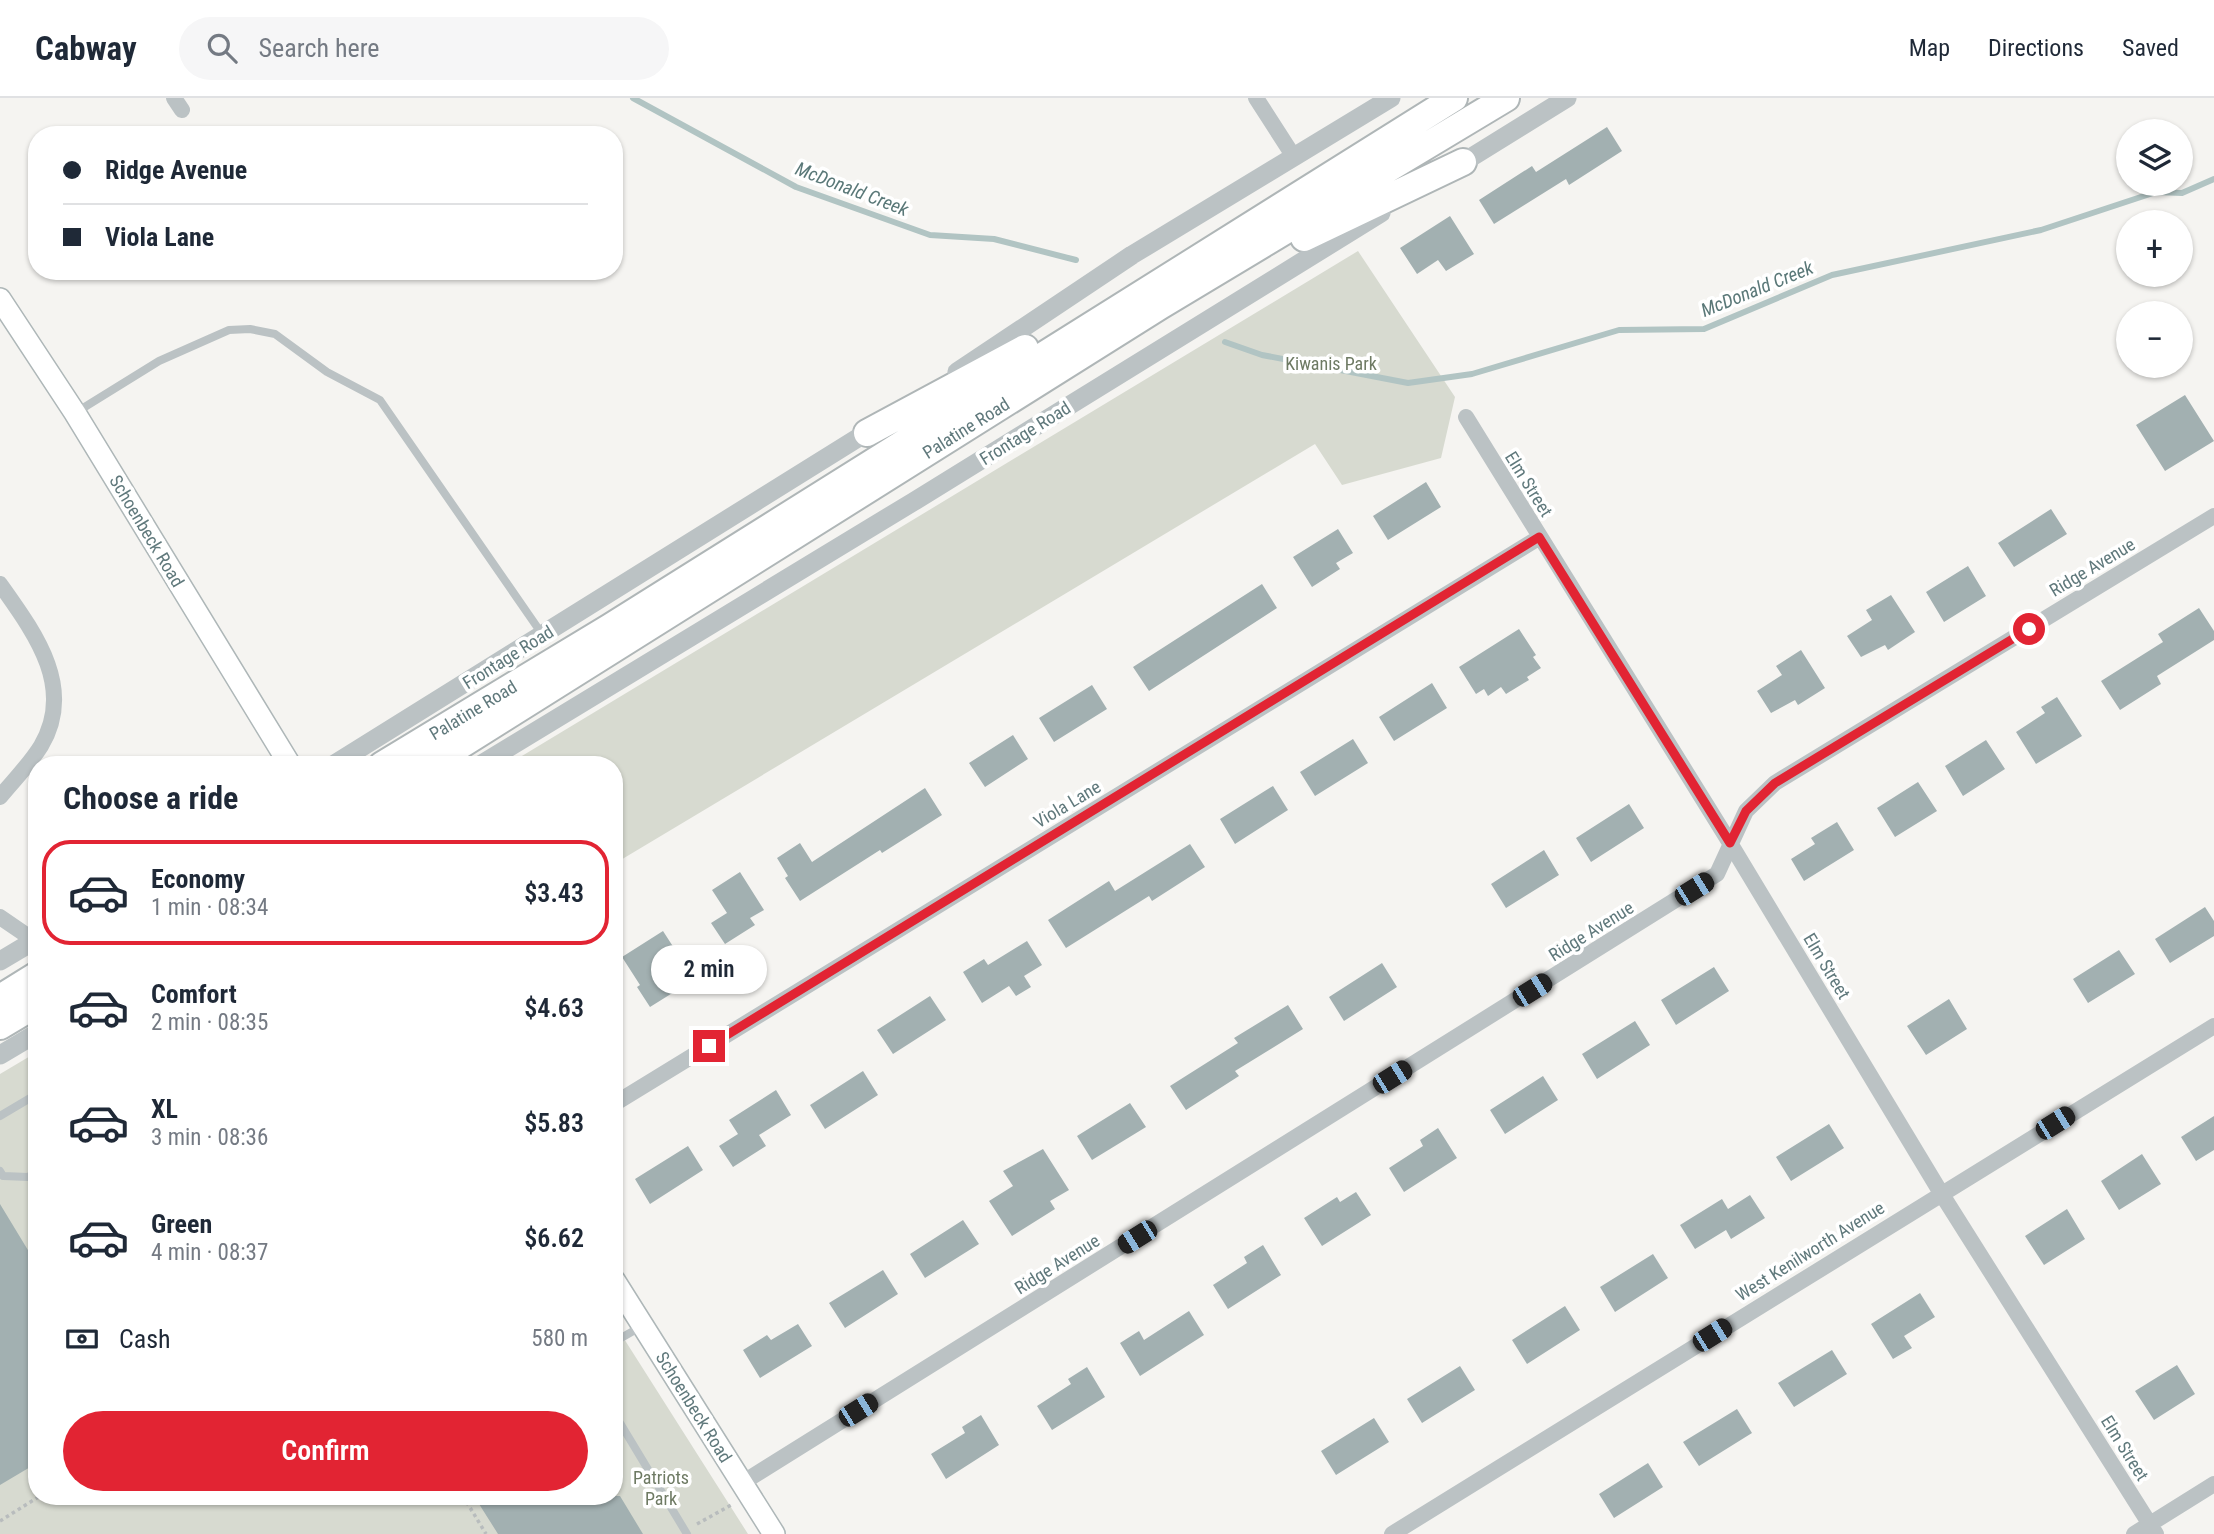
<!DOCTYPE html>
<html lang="en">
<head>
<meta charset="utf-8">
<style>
	body { margin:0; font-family:"Roboto Condensed",sans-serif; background:#f6f6f7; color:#1f2937; height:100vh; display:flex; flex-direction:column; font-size:26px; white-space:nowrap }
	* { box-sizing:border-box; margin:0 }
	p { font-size:23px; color:#747a83 }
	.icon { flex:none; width:38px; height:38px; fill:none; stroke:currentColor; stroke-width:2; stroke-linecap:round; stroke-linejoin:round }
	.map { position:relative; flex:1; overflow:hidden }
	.sheet { position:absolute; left:28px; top:658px; width:595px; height:749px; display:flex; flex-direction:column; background:#fff; border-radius:28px; box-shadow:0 2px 5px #0004 }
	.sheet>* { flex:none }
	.guide { position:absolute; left:28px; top:28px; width:595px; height:154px; border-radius:28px; box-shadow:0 2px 5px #0004; display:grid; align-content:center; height:154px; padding:0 35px; background:#fff }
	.buttons { position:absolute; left:2116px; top:21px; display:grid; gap:14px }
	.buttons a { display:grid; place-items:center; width:77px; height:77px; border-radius:50%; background:#fff; box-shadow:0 2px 5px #0004; font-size:35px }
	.end { position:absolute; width:32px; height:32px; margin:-16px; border:9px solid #e22433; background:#fff; box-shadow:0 0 0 4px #fff }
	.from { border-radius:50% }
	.bubble { position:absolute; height:49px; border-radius:24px; background:#fff; box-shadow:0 2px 5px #0004; font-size:23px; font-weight:600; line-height:49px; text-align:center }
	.car { position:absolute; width:21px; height:42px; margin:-21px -10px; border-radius:9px; box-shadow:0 0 5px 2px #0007; background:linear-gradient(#222 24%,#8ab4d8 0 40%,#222 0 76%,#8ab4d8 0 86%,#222 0) }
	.guide b { display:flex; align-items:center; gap:24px; height:66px; font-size:26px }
	.guide b+b { border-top:2px solid #e0e1e3 }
	.guide i { width:18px; height:18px; background:#1f2937 }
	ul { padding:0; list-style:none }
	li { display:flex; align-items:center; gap:21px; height:105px; margin:0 14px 10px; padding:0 21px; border:4px solid transparent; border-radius:28px }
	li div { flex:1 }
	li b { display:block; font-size:26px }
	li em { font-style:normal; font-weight:600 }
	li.active { border-color:#e22433 }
	li>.icon { width:63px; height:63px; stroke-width:1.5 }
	h2 { padding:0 35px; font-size:32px; line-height:84px }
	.pay { display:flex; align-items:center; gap:18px; height:77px; padding:0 35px; font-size:26px }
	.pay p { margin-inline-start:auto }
	.primary-button { display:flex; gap:14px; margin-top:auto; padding:14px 35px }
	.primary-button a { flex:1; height:80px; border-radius:42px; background:#e22433; color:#fff; font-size:28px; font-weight:600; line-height:80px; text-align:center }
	header { display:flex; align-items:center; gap:42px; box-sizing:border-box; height:98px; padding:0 35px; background:#fff; border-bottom:2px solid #e0e1e3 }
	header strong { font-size:33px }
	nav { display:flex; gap:38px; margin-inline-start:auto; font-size:24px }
	.search { width:490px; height:63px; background:#f6f6f7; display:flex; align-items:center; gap:18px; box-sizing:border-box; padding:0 24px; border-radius:38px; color:#747a83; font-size:26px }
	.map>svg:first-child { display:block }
	.green { fill:#d7dad0 }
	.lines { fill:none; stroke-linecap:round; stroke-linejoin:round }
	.stream { stroke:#b1c4c3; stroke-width:6 }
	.building { fill:#a2b0b1 }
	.secondary-casing { stroke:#aeb7b8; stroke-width:24 }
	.trunk-casing { stroke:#afb6b7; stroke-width:30 }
	.path { stroke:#b8bcbd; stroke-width:3.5; stroke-dasharray:3.5 3.5; stroke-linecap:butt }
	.service { stroke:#bbc2c4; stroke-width:8 }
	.minor { stroke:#bbc2c4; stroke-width:16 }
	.tertiary { stroke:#bbc2c4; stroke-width:19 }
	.secondary { stroke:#fff; stroke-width:21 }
	.trunk { stroke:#fff; stroke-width:26 }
	.route { stroke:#e22433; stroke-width:9 }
	.labels { text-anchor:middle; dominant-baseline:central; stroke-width:7; stroke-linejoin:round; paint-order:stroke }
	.park-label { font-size:18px; fill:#6e7a63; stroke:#fff }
	.street-label { font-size:18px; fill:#60797c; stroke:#fff }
	.water-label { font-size:19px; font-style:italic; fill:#5a7878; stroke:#fff }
</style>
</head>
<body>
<header>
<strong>Cabway</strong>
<div class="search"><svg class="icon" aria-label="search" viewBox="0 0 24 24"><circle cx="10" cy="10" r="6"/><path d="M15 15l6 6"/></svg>Search here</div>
<nav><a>Map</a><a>Directions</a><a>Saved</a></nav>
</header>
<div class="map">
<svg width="2214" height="1436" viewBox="0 0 2214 1436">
	<rect width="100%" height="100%" fill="#f5f4f1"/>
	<path class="green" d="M1358,153L1455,299L1441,360L1342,387L1315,346L614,766V667H507Z
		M37,954V1398H614V1225L748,1436H0V976Z"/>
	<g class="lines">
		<path class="stream" d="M633,0L796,89L930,137L994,141L1076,162
			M1225,244L1262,257L1408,285L1472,276L1619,232L1704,231L1832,177L2041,132L2156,94L2182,95L2214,81"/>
	</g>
	<path class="building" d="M1607,29L1622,53L1569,87L1566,81L1494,126L1479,102L1532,68L1536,74Z
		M1450,118L1474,156L1446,173L1438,162L1417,176L1400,150Z
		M2185,297L2214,343L2165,373L2136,327Z
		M1426,384L1441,409L1388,442L1373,418Z
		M2051,411L2067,436L2014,469L1998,445Z
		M1338,431L1353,455L1336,465L1340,471L1312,489L1293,459Z
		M1968,468L1986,498L1944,524L1926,494Z
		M1262,486L1277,510L1149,593L1133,569Z
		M1891,497L1915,534L1888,552L1885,547L1861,559L1847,538L1872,522L1866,512Z
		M2199,510L2214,533V542L2157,578L2161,586L2120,612L2101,583L2163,544L2158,536Z
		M1519,531L1536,557L1533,559L1541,570L1527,579L1529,582L1506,596L1501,589L1488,598L1484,591L1476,596L1459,569Z
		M1801,552L1825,590L1798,607L1795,602L1771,615L1757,593L1782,577L1776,568Z
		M1432,585L1447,610L1394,643L1379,619Z
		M1092,587L1107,611L1054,644L1039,620Z
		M2057,599L2082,638L2036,666L2016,634L2045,615L2041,609Z
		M1013,637L1028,661L985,689L969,665Z
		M1353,641L1368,665L1315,698L1300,674Z
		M1986,642L2005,671L1963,698L1945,668Z
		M1918,684L1937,713L1895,739L1877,710Z
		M1273,688L1288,712L1235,746L1220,721Z
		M925,690L942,717L882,755L880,752L800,803L785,780L788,778L777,760L800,745L812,764Z
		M1629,706L1644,730L1591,764L1576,740Z
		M1837,724L1854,752L1804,783L1791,761L1815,746L1811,740Z
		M1190,746L1205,769L1152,803L1149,798L1066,850L1048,822L1109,783L1115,793Z
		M1544,752L1559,777L1506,810L1491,786Z
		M740,774L764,812L750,820L755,827L725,846L711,825L727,815L712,792Z
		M2205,809L2214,823V838L2170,865L2155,841Z
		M663,833L683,864L663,877L674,894L650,909L637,889L640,887L622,859Z
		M1027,843L1042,867L1024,878L1031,889L1016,898L1009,888L982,905L963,874L984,861L988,867Z
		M2119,852L2135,876L2088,905L2073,881Z
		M1382,865L1397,889L1344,923L1329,899Z
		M1714,869L1729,893L1676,927L1661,902Z
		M930,898L946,922L893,956L877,932Z
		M1949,901L1967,931L1926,957L1907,928Z
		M1288,907L1303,931L1235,973L1239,978L1186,1012L1170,988L1238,945L1234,940Z
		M1635,923L1650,947L1597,981L1582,956Z
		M863,973L878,997L825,1031L810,1007Z
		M1543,978L1558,1002L1505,1036L1490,1012Z
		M776,992L791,1017L759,1037L766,1048L733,1069L719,1048L738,1036L729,1022Z
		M1130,1005L1146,1029L1092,1062L1077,1038Z
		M2214,1018V1052L2196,1063L2181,1039Z
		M1829,1026L1844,1050L1791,1083L1776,1059Z
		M1438,1030L1457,1060L1404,1094L1389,1070L1423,1048L1420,1042Z
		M688,1048L703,1072L650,1106L635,1081Z
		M1043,1051L1069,1092L1050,1103L1055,1111L1012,1138L989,1103L1013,1088L1003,1073Z
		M2142,1056L2161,1086L2119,1112L2101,1083Z
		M1356,1094L1371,1117L1322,1148L1304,1120L1337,1099L1340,1104Z
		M1750,1097L1765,1120L1731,1141L1726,1132L1695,1151L1680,1127L1722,1101L1728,1111Z
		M0,1106L37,1167V1365L0,1387Z
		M2067,1111L2085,1141L2044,1167L2025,1138Z
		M963,1122L979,1146L925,1180L910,1156Z
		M1263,1147L1281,1177L1228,1211L1213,1187L1247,1165L1244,1159Z
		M1653,1156L1668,1180L1615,1214L1600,1189Z
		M883,1172L898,1196L845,1230L829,1205Z
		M1920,1195L1935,1219L1904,1238L1912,1250L1893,1261L1871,1226Z
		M1565,1208L1580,1232L1527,1266L1512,1242Z
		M1189,1213L1204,1237L1140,1278L1120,1245L1139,1233L1144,1242Z
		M798,1226L812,1248L760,1280L743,1252L767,1237L771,1242Z
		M1832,1252L1847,1276L1794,1309L1778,1285Z
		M2177,1267L2195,1296L2154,1322L2135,1293Z
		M1460,1268L1475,1292L1422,1325L1407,1301Z
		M1087,1269L1105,1299L1052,1332L1037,1308L1071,1286L1068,1281Z
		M1737,1311L1752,1335L1699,1368L1683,1344Z
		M981,1317L999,1347L946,1381L931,1356L965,1335L962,1329Z
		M1374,1320L1389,1344L1336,1377L1321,1353Z
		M1648,1365L1663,1389L1614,1420L1599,1396Z
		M474,1398H620L643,1436H498Z"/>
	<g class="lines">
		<g class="secondary-casing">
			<path id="secondary" d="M0,201L75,315L290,667
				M614,1182L774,1436"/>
		</g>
		<g class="trunk-casing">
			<path id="trunk" d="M1304,140L1463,64
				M867,335L1025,250
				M382,667L610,529L1454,0
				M429,667L1160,208L1506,0
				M0,900L37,877
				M0,928L37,906"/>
		</g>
		<path class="path" d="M463,1398L486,1436
			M0,1423L40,1398
			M697,1426L733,1406"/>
		<path class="service" d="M75,315L159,263L229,232L250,231L275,236L327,274L380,302L542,536
			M0,1018L37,996
			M0,1073L3,1078L28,1079L37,1074
			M614,1244L642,1228
			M614,1315L687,1436"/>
		<path class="minor" d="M174,0L182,12
			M1256,0L1294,59
			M1466,319L1730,745L1941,1095L2156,1436
			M0,486C34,534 76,589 41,648C30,666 13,683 0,699
			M0,819L35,843
			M614,1006L1540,439
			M742,1385L1717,776L1746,713L1775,685L2214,418
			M1392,1436L2214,928
			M2134,1436L2214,1386"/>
		<path class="tertiary" d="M1454,70L1567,0
			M957,274L1132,157L1391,0
			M333,667L877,328
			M480,667L913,404L1381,115
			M0,863L37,841
			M0,957L37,935"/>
		<use href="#secondary" class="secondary"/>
		<use href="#trunk" class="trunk"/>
	</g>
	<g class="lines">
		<path class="route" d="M709,948L1539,439L1730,745L1746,713L1775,685L2029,531"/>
	</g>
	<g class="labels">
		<g class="park-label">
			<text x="1331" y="265">Kiwanis Park</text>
			<text x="661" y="1379">Patriots<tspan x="661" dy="21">Park</tspan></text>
		</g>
		<g class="street-label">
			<text transform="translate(966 330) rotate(-32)">Palatine Road</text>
			<text transform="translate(1025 335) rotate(-32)">Frontage Road</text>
			<text transform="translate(1529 386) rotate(58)">Elm Street</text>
			<text transform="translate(147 433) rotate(59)">Schoenbeck Road</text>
			<text transform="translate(2092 469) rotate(-31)">Ridge Avenue</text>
			<text transform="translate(508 559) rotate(-32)">Frontage Road</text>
			<text transform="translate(473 612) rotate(-31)">Palatine Road</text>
			<text transform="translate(1067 706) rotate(-31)">Viola Lane</text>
			<text transform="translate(1591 833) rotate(-32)">Ridge Avenue</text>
			<text transform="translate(1827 868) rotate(59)">Elm Street</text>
			<text transform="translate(1810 1153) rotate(-32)">West Kenilworth Avenue</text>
			<text transform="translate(1057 1166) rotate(-32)">Ridge Avenue</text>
			<text transform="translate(694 1309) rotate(58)">Schoenbeck Road</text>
			<text transform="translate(2125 1350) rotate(58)">Elm Street</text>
		</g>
		<g class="water-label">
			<text transform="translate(852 91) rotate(21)">McDonald Creek</text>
			<text transform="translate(1757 191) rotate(-22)">McDonald Creek</text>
		</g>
	</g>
</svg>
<div class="buttons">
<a><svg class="icon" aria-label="layers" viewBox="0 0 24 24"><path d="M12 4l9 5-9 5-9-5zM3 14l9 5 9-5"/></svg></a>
<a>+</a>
<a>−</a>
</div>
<i class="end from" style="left:2029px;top:531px"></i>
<i class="end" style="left:709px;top:948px"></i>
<div class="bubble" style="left:651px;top:847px;width:116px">2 min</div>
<i class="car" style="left:1694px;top:791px;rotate:58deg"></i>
<i class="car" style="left:1532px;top:892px;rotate:58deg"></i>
<i class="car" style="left:1392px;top:979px;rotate:58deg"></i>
<i class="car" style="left:2055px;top:1025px;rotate:58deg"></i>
<i class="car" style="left:1137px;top:1139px;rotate:238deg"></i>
<i class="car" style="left:1712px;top:1237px;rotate:58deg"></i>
<i class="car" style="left:858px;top:1312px;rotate:58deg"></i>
<div class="guide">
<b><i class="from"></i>Ridge Avenue</b>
<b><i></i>Viola Lane</b>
</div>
<section class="sheet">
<h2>Choose a ride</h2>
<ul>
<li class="active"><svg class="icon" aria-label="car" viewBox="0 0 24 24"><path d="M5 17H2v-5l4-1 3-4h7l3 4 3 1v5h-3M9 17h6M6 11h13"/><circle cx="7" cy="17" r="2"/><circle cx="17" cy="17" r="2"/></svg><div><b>Economy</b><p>1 min · 08:34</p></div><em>$3.43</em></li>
<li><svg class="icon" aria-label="car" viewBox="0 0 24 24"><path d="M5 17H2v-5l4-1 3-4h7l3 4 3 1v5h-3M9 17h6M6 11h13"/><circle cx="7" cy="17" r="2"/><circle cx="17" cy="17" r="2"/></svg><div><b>Comfort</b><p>2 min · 08:35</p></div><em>$4.63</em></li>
<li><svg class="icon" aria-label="car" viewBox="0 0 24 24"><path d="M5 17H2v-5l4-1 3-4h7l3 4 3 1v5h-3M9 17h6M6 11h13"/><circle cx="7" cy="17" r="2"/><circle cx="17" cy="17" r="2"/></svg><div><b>XL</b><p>3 min · 08:36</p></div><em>$5.83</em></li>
<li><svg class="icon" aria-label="car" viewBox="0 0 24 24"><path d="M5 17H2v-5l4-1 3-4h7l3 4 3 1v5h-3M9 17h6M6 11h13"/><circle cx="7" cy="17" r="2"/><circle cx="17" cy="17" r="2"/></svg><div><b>Green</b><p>4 min · 08:37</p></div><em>$6.62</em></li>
</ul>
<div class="pay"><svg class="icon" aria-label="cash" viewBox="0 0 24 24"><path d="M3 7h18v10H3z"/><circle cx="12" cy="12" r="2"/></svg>Cash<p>580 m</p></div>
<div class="primary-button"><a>Confirm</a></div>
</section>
</div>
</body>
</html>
